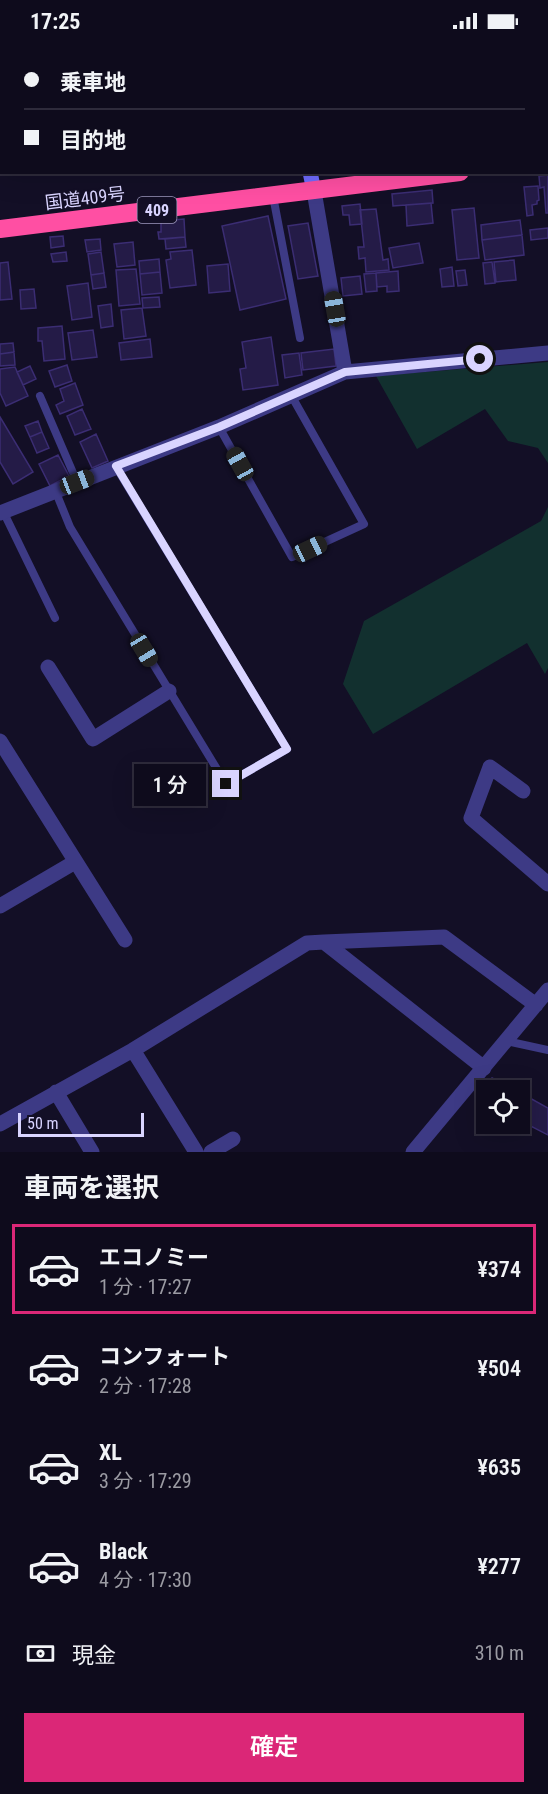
<!DOCTYPE html>
<html lang="ja">
<head>
<meta charset="utf-8">
<style>
	body { margin:0; font-family:"Roboto Condensed","Noto Sans JP",sans-serif; background:#171425; color:#f1f3f6; height:100vh; display:flex; flex-direction:column; font-size:22px; white-space:nowrap }
	* { box-sizing:border-box; margin:0 }
	p { font-size:20px; color:#9b9ba3 }
	.icon { flex:none; width:33px; height:33px; fill:none; stroke:currentColor; stroke-width:2; stroke-linecap:round; stroke-linejoin:round }
	.map { position:relative; height:1110px; overflow:hidden }
	.details { display:flex; flex-direction:column; background:#0e0b1c; flex:1 }
	.details>* { flex:none }
	.banner { position:absolute; left:0px; top:0px; width:549px; height:132px; box-shadow:0 6px 24px #0002,0 0 0 2px #2e2b3b; display:grid; align-content:center; height:132px; padding:0 24px; background:#0e0b1c }
	.fabs { position:absolute; left:476px; top:1038px; display:grid; gap:12px }
	.fabs a { display:grid; place-items:center; width:54px; height:54px; border-radius:0px; background:#0e0b1c; box-shadow:0 6px 24px #0002,0 0 0 2px #2e2b3b; font-size:30px }
	.scale { position:absolute; left:18px; bottom:15px; width:126px; box-sizing:border-box; padding-left:6px; border:3px solid #d9d4ff; border-top:0; font-size:16px; line-height:21px; white-space:nowrap; color:#d9d4ff; -webkit-text-stroke:4px #130f26; paint-order:stroke }
	.end { position:absolute; width:27px; height:27px; margin:-14px; border:8px solid #d9d4ff; background:#111; box-shadow:0 0 0 3px #111 }
	.from { border-radius:50% }
	.bubble { position:absolute; height:42px; border-radius:0px; background:#0e0b1c; box-shadow:0 6px 24px #0002,0 0 0 2px #2e2b3b; font-size:20px; font-weight:600; line-height:42px; text-align:center }
	.car { position:absolute; width:18px; height:36px; margin:-18px -9px; border-radius:8px; box-shadow:0 0 4px 2px #0007; background:linear-gradient(#222 24%,#8ab4d8 0 40%,#222 0 76%,#8ab4d8 0 86%,#222 0) }
	.banner b { display:flex; align-items:center; gap:21px; height:57px; font-size:22px }
	.banner b+b { border-top:2px solid #2e2b3b }
	.banner i { width:15px; height:15px; background:#f1f3f6 }
	ul { padding:0; list-style:none }
	li { display:flex; align-items:center; gap:18px; height:90px; margin:0 12px 9px; padding:0 12px; border:3px solid transparent; border-radius:0px }
	li div { flex:1 }
	li b { display:block; font-size:22px }
	li em { font-style:normal; font-weight:600 }
	li.selected { border-color:#db2777 }
	li>.icon { width:54px; height:54px; stroke-width:1.5 }
	h2 { padding:0 24px; font-size:27px; line-height:72px }
	.pay { display:flex; align-items:center; gap:15px; height:66px; padding:0 24px; font-size:22px }
	.pay p { margin-inline-start:auto }
	.action { display:flex; gap:12px; margin-top:auto; padding:12px 24px }
	.action a { flex:1; height:69px; border-radius:0px; background:#db2777; color:#fff; font-size:24px; font-weight:600; line-height:69px; text-align:center }
	.status { display:flex; justify-content:space-between; align-items:center; height:42px; padding:0 30px; background:#0e0b1c; direction:ltr }
	.status svg { height:16px; fill:currentColor }
	.map>svg:first-child { display:block }
	.green { fill:#12302f }
	.building { fill:#241b47; stroke:#3b2d73; stroke-width:1.5 }
	.lines { fill:none; stroke-linecap:round; stroke-linejoin:round }
	.lane { stroke:#3d3a85; stroke-width:8 }
	.street { stroke:#3d3a85; stroke-width:15 }
	.secondary { stroke:#6f6bff; stroke-width:15 }
	.highway { stroke:#ff4fa3; stroke-width:18 }
	.route { stroke:#d9d4ff; stroke-width:8 }
	.labels { text-anchor:middle; dominant-baseline:central; stroke-width:4.5; stroke-linejoin:round; paint-order:stroke }
	.shield { fill:#130f26; stroke:#9e99be; stroke-width:1.5 }
	.shield-label { font-size:16px; font-weight:bold; fill:#d9d4ff }
	.street-label { font-size:18px; fill:#d9d4ff; stroke:#130f26 }
</style>
</head>
<body>
<div class="status"><b>17:25</b><svg viewBox="0 0 49 12"><path d="M0 12V9h3v3zM5 12V6h3v6zM10 12V3h3v9zM15 12V0h3v12zM26 1h20v11H26zM47 4h2v5h-2z"/></svg></div>
<div class="map">
<svg width="548" height="1110" viewBox="0 0 548 1110">
	<rect width="100%" height="100%" fill="#130f26"/>
	<path class="green" d="M548,320V421L538,406L508,399L485,367L417,407L376,334Z
		M548,465V626L545,632L527,601L373,692L343,642L364,579L541,479Z"/>
	<path class="building" d="M548,133V171H546L544,145L540,146L539,134Z
		M538,144L539,158L537,159V162L532,163L533,173L527,174L524,145Z
		M432,148L433,161L393,164L392,152Z
		M431,161L433,181L407,184L406,163Z
		M360,162L362,182L350,183L349,173H343L342,164Z
		M474,166L479,216L457,218L452,168Z
		M376,167L383,218L388,217L389,228L366,230L365,216L359,217L358,205H364L360,168Z
		M268,174L286,257L240,268L222,184Z
		M184,177L185,195L159,197L158,190H161V179Z
		M520,178L522,193L482,198L481,183Z
		M308,181L318,234L298,237L288,184Z
		M548,186V196L531,198L530,188Z
		M522,193L524,213L485,218L482,198Z
		M63,194L64,204L51,206L50,195Z
		M185,195L186,205L166,207L165,197Z
		M100,197L101,208L87,210L85,198Z
		M133,200L135,223L117,225L114,202Z
		M419,201L423,221L393,226L389,206Z
		M192,208L196,243L170,246L166,218L171,217L170,210Z
		M66,210L67,219L53,220L51,212Z
		M101,210L104,231L91,233L88,212Z
		M159,217L160,230L140,232L139,219Z
		M514,218L516,238L496,240L494,220Z
		M8,220L12,257L0,258V221Z
		M492,220L495,241L485,242L483,221Z
		M228,222L230,249L209,251L207,224Z
		M452,225L454,244L442,245L440,227Z
		M136,227L140,262L119,264L116,228Z
		M465,228L467,243L458,244L456,229Z
		M398,229L399,249L387,250V244L377,245L376,231Z
		M160,230L162,251L142,253L140,232Z
		M104,231L106,245L93,247L91,233Z
		M376,231L377,249L366,250L364,232Z
		M360,234L362,252L343,254L341,236Z
		M88,241L92,275L72,278L67,244Z
		M34,247L36,266L21,267L20,248Z
		M159,255L160,265L143,266L142,256Z
		M111,262L113,284L101,286L98,264Z
		M142,266L146,294L124,297L121,268Z
		M62,284L65,317L44,319L42,299H38V286Z
		M93,288L97,315L72,318L68,291Z
		M271,295L278,343L243,348L240,327L246,326L242,300Z
		M150,297L152,315L121,318L119,301Z
		M13,301L14,310L0,312V302Z
		M334,307L336,324L303,328L301,311Z
		M14,310L15,323L0,324V312Z
		M299,311L302,333L285,336L282,313Z
		M67,323L72,339L55,345L49,329Z
		M30,324L36,337L23,343L17,330Z
		M15,325L28,354L6,364L0,351V327Z
		M75,341L83,363L60,372L56,363L64,359L60,347Z
		M82,367L91,387L75,393L67,374Z
		M0,375L33,430L13,442L0,420Z
		M38,379L42,390L30,395L25,384Z
		M42,390L49,406L37,411L30,395Z
		M96,392L108,419L92,426L80,400Z
		M58,413L69,434L50,444L39,422Z
		M492,1036L516,1048H486V1060L481,1057Z
		M519,1050L548,1066V1093L519,1078Z"/>
	<g class="lines">
		<path class="lane" d="M273,154L300,296
			M40,354L77,440
			M219,385L292,515L364,482L291,353
			M55,448L70,485L226,742L287,707L116,425
			M3,469L55,576
			M506,999L548,1008"/>
		<path class="street" d="M71,0V2
			M167,0L168,2
			M0,96H2
			M314,149L345,330
			M0,471L219,385L345,330L548,311
			M48,625L93,697L169,649
			M0,699L125,898
			M523,749L490,725L471,776L548,842
			M0,864L75,820
			M324,900L444,895L536,963
			M133,1008L196,1110
			M56,1050L92,1110
			M0,1082L133,1008L307,901L324,900L484,1026
			M211,1110L233,1097
			M413,1110L548,948"/>
		<path class="secondary" d="M280,0V2
			M310,130L314,149"/>
		<path class="highway" d="M0,187L460,130"/>
	</g>
	<g class="lines">
		<path class="route" d="M226,742L287,707L116,424L219,385L345,330L480,317"/>
	</g>
	<g class="labels">
		<rect class="shield" x="137.5" y="155" width="39" height="26" rx="4.5"/>
		<g class="shield-label">
			<text x="157" y="168">409</text>
		</g>
		<g class="street-label">
			<text transform="translate(85 156) rotate(-7)">国道409号</text>
		</g>
	</g>
</svg>
<div class="fabs">
<a><svg class="icon" aria-label="locate" viewBox="0 0 24 24"><circle cx="12" cy="12" r="6"/><path d="M12 2v4M12 18v4M2 12h4M18 12h4"/></svg></a>
</div>
<div class="scale">50 m</div>
<i class="end from" style="left:480px;top:317px"></i>
<i class="end" style="left:226px;top:742px"></i>
<div class="bubble" style="left:134px;top:722px;width:72px">1 分</div>
<i class="car" style="left:335px;top:267px;rotate:350deg"></i>
<i class="car" style="left:240px;top:422px;rotate:331deg"></i>
<i class="car" style="left:77px;top:440px;rotate:69deg"></i>
<i class="car" style="left:310px;top:507px;rotate:65deg"></i>
<i class="car" style="left:144px;top:608px;rotate:149deg"></i>
<div class="banner">
<b><i class="from"></i>乗車地</b>
<b><i></i>目的地</b>
</div>
</div>
<section class="details">
<h2>車両を選択</h2>
<ul>
<li class="selected"><svg class="icon" aria-label="car" viewBox="0 0 24 24"><path d="M5 17H2v-5l4-1 3-4h7l3 4 3 1v5h-3M9 17h6M6 11h13"/><circle cx="7" cy="17" r="2"/><circle cx="17" cy="17" r="2"/></svg><div><b>エコノミー</b><p>1 分 · 17:27</p></div><em>¥374</em></li>
<li><svg class="icon" aria-label="car" viewBox="0 0 24 24"><path d="M5 17H2v-5l4-1 3-4h7l3 4 3 1v5h-3M9 17h6M6 11h13"/><circle cx="7" cy="17" r="2"/><circle cx="17" cy="17" r="2"/></svg><div><b>コンフォート</b><p>2 分 · 17:28</p></div><em>¥504</em></li>
<li><svg class="icon" aria-label="car" viewBox="0 0 24 24"><path d="M5 17H2v-5l4-1 3-4h7l3 4 3 1v5h-3M9 17h6M6 11h13"/><circle cx="7" cy="17" r="2"/><circle cx="17" cy="17" r="2"/></svg><div><b>XL</b><p>3 分 · 17:29</p></div><em>¥635</em></li>
<li><svg class="icon" aria-label="car" viewBox="0 0 24 24"><path d="M5 17H2v-5l4-1 3-4h7l3 4 3 1v5h-3M9 17h6M6 11h13"/><circle cx="7" cy="17" r="2"/><circle cx="17" cy="17" r="2"/></svg><div><b>Black</b><p>4 分 · 17:30</p></div><em>¥277</em></li>
</ul>
<div class="pay"><svg class="icon" aria-label="cash" viewBox="0 0 24 24"><path d="M3 7h18v10H3z"/><circle cx="12" cy="12" r="2"/></svg>現金<p>310 m</p></div>
<div class="action"><a>確定</a></div>
</section>
</body>
</html>
